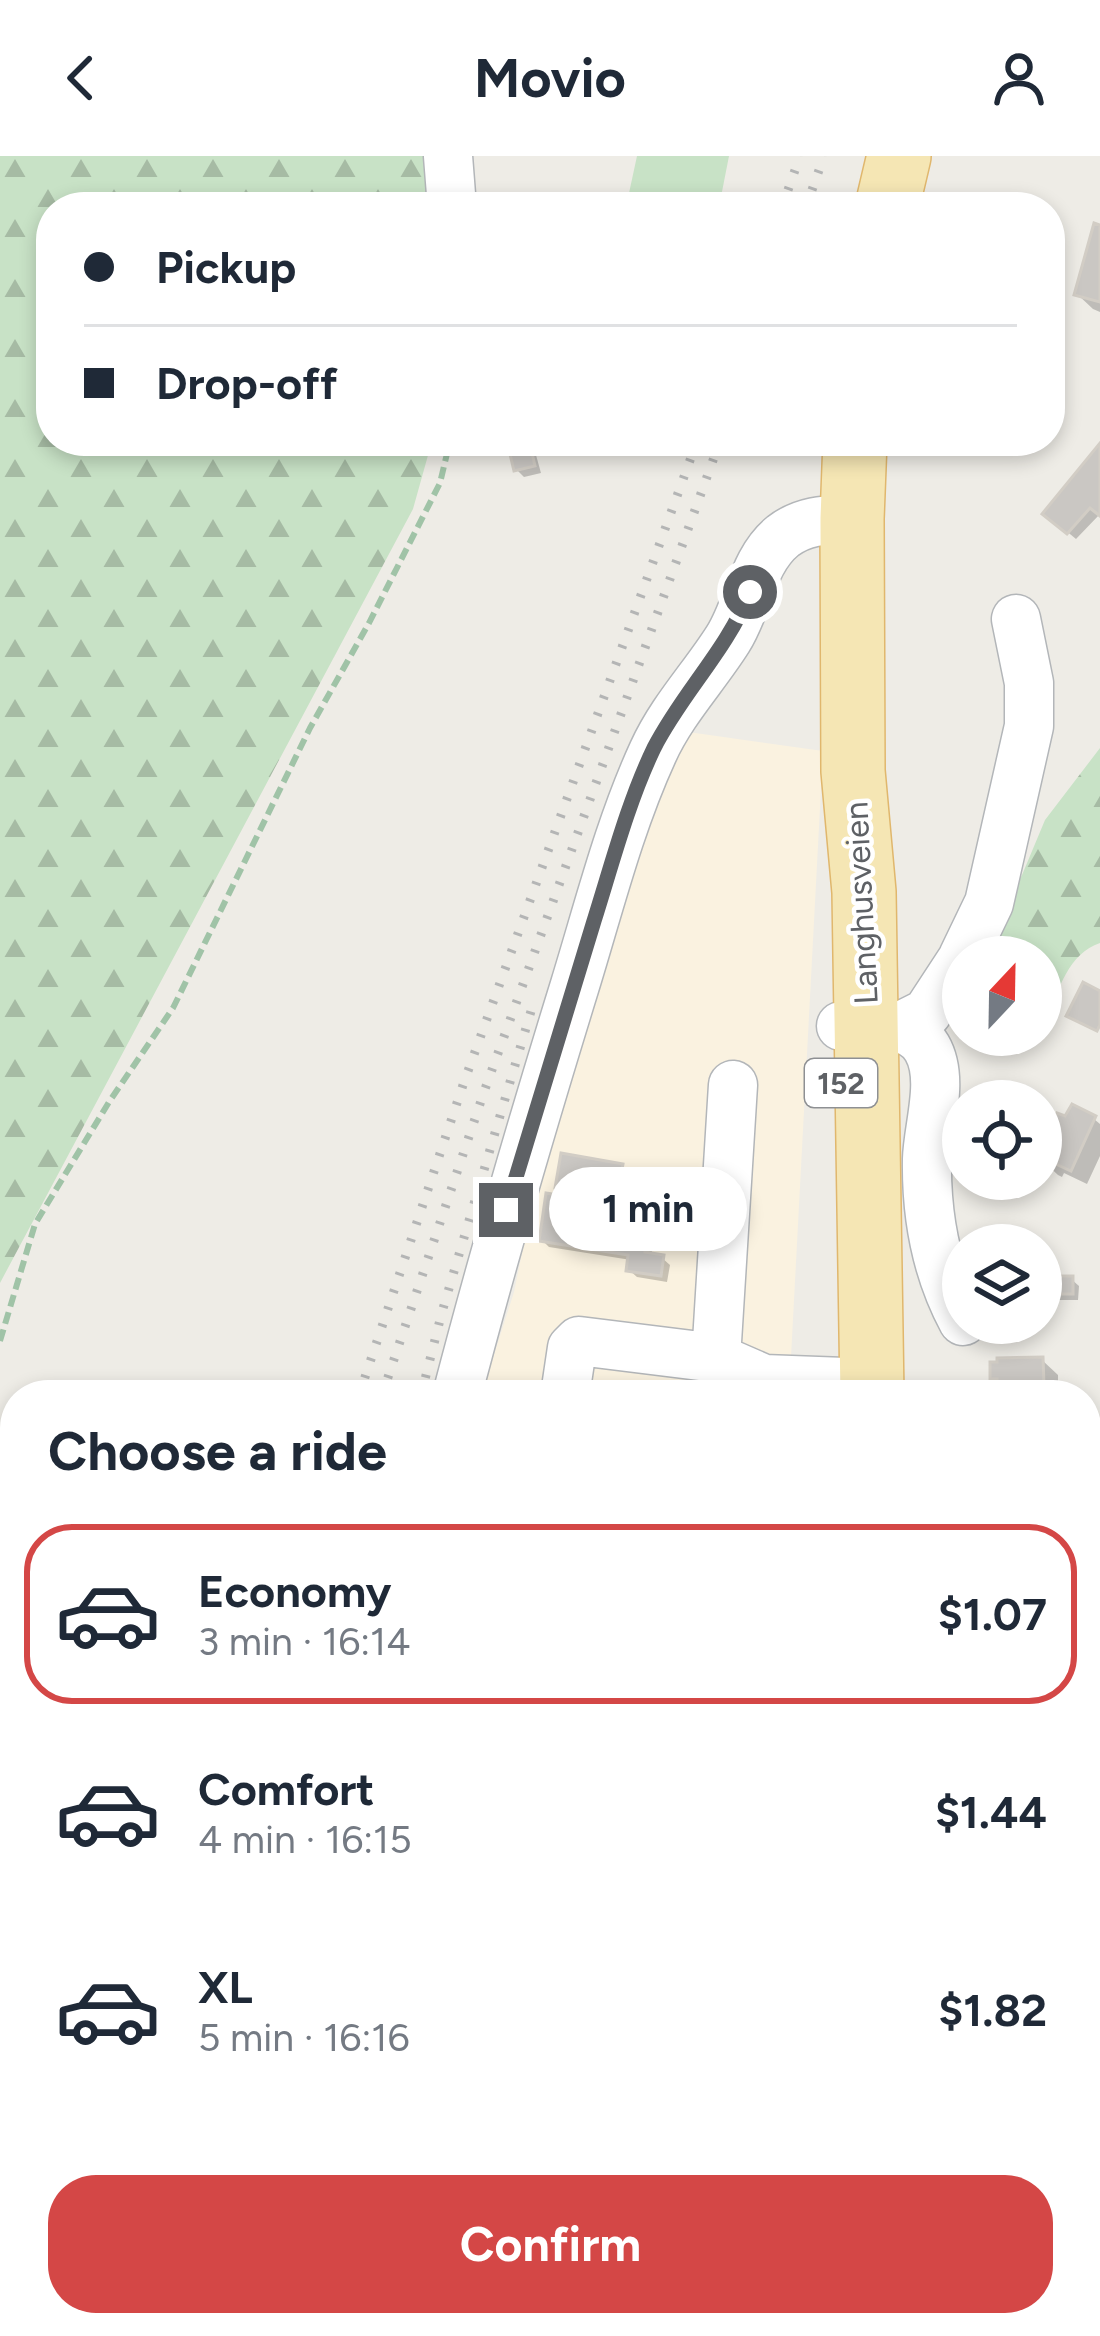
<!DOCTYPE html>
<html lang="en">
<head>
<meta charset="utf-8">
<style>
	body { margin:0; font-family:Figtree,sans-serif; background:#f6f6f7; color:#1f2937; height:100vh; display:flex; flex-direction:column; font-size:45px; white-space:nowrap }
	* { box-sizing:border-box; margin:0 }
	p { font-size:39px; color:#747a83 }
	.icon { flex:none; width:66px; height:66px; fill:none; stroke:currentColor; stroke-width:2; stroke-linecap:round; stroke-linejoin:round }
	.map { position:relative; flex:1; overflow:hidden }
	.sheet { position:absolute; left:0px; top:1224px; width:1101px; height:957px; display:flex; flex-direction:column; background:#fff; border-radius:48px 48px 0 0; box-shadow:0 6px 18px #0003 }
	.sheet>* { flex:none }
	.hud { position:absolute; left:36px; top:36px; width:1029px; height:264px; border-radius:48px; box-shadow:0 6px 18px #0003; display:grid; align-content:center; height:264px; padding:0 48px; background:#fff }
	.needle { width:78px; rotate:22deg }
	.fabs { position:absolute; left:942px; top:780px; display:grid; gap:24px }
	.fabs a { display:grid; place-items:center; width:120px; height:120px; border-radius:50%; background:#fff; box-shadow:0 6px 18px #0003; font-size:60px }
	.end { position:absolute; width:54px; height:54px; margin:-27px; border:15px solid #5e6165; background:#fff; box-shadow:0 0 0 6px #fff }
	.from { border-radius:50% }
	.bubble { position:absolute; height:84px; border-radius:42px; background:#fff; box-shadow:0 6px 18px #0003; font-size:39px; font-weight:700; line-height:84px; text-align:center }
	.hud b { display:flex; align-items:center; gap:42px; height:114px; font-size:45px }
	.hud b+b { border-top:3px solid #e0e1e3 }
	.hud i { width:30px; height:30px; background:#1f2937 }
	ul { padding:0; list-style:none }
	li { display:flex; align-items:center; gap:36px; height:180px; margin:0 24px 18px; padding:0 24px; border:6px solid transparent; border-radius:48px }
	li div { flex:1 }
	li b { display:block; font-size:45px }
	li em { font-style:normal; font-weight:700 }
	li.on { border-color:#d44746 }
	li>.icon { width:108px; height:108px; stroke-width:1.5 }
	h2 { padding:0 48px; font-size:54px; line-height:144px }
	.button { display:flex; gap:24px; margin-top:auto; padding:24px 48px }
	.button a { flex:1; height:138px; border-radius:48px; background:#d44746; color:#fff; font-size:48px; font-weight:700; line-height:138px; text-align:center }
	header { display:flex; justify-content:space-between; align-items:center; height:156px; padding:0 48px; background:#fff; font-size:54px; font-weight:700 }
	.map>svg:first-child { display:block }
	.commercial { fill:#faf2e0 }
	.grass { fill:#c8e2c6 }
	.forest { fill:url(#forest-firs) }
	.shadow { fill:#0003 }
	.building { fill:#cac7c3; stroke:#d2cdc5; stroke-width:3 }
	.lines { fill:none; stroke-linecap:round; stroke-linejoin:round }
	.minor-casing { stroke:#b3b6b9; stroke-width:51 }
	.major-casing { stroke:#e0b76d; stroke-width:66 }
	.path { stroke:#a0c3a7; stroke-width:6; stroke-dasharray:12 6; stroke-linecap:butt }
	.minor { stroke:#fff; stroke-width:48 }
	.major { stroke:#f5e6b4; stroke-width:63 }
	.rail { stroke:#b4b5b5; stroke-width:9; stroke-dasharray:3 15; stroke-linecap:butt }
	.route { stroke:#5e6165; stroke-width:15 }
	.labels { text-anchor:middle; dominant-baseline:central; stroke-width:9; stroke-linejoin:round; paint-order:stroke }
	.shield { fill:#fff; stroke:#8e9093; stroke-width:3 }
	.shield-label { font-size:30px; font-weight:bold; fill:#5e6165 }
	.street-label { font-size:33px; fill:#5e6165; stroke:#fff }
</style>
</head>
<body>
<header><svg class="icon" aria-label="back" viewBox="0 0 24 24"><path d="M15 5l-7 7 7 7"/></svg>Movio<svg class="icon" aria-label="person" viewBox="0 0 24 24"><circle cx="12" cy="8" r="4"/><path d="M4 21q1-7 8-7t8 7"/></svg></header>
<div class="map">
<svg width="1100" height="2180" viewBox="0 0 1100 2180">
	<defs>
		<pattern id="forest-firs" width="22" height="20" patternUnits="userSpaceOnUse" patternTransform="scale(3)"><rect width="22" height="20" fill="#c8e2c6"/><path d="M5 1l3.5 6h-7zM16 11l3.5 6h-7z" fill="#a6bba4"/></pattern>
	</defs>
	<rect width="100%" height="100%" fill="#eeece6"/>
	<path class="commercial" d="M674,574L823,595L789,1239H481L514,1136L553,946Z"/>
	<path class="grass" d="M637,0H729L719,51H626Z
		M1100,1435V1560L1086,1554V1453Z
		M1100,1624V2120L1086,2154V1629Z
		M845,2166H1084L1083,2180H844Z"/>
	<path class="forest" d="M0,0H426L433,51H51V285H432L413,353L0,1127Z
		M1100,592V787C1066,798 1057,840 1044,870L1041,871V801H963V853L959,850L951,805L989,780L1022,719L1045,664Z
		M1086,1314L1100,1315V1435L1086,1453Z
		M483,2166H761L760,2180H494Z"/>
	<path class="shadow" d="M1100,72V156L1093,153L1077,138Z
		M529,292L536,299L541,317L524,321L517,314Z
		M1100,294V358L1076,383L1053,364Z
		M1094,963L1100,968V1000L1087,1028L1064,1017L1062,1021L1058,1019L1042,1004L1041,976Z
		M622,1011L638,1027L633,1054L638,1055L656,1072L651,1100L662,1102L670,1109L667,1126L637,1121L629,1114L631,1104L549,1091L542,1084L572,1045L559,1031Z
		M1041,1123H1071L1079,1130L1078,1144H1046L1041,1139Z
		M1042,1204L1058,1219V1239H1000V1229L993,1222Z
		M116,2170L128,2171L134,2180H114Z"/>
	<path class="building" d="M1094,67L1100,69V146L1074,139Z
		M1100,287V360L1090,352L1067,378L1042,358Z
		M530,288L535,310L514,315L509,294Z
		M1083,826L1100,835V869L1097,875L1066,860Z
		M1072,948L1096,960L1071,1015L1047,1004L1046,1008L1041,1005V969L1043,966L1051,970L1057,957L1065,960Z
		M561,997L623,1008L617,1043L555,1032Z
		M546,1037L639,1052L638,1060L650,1062L645,1096L664,1099L661,1120L626,1115L628,1099L539,1085Z
		M1041,1120H1073V1138H1041Z
		M1043,1201L1044,1230L1036,1231V1239H997V1223H990V1206H997V1202Z"/>
	<g class="lines">
		<g class="minor-casing">
			<path id="minor" d="M448,0L452,51
				M963,801L989,747L1029,570V527L1016,463
				M841,870C870,870 910,863 927,892C945,923 928,970 927,1003C926,1060 936,1115 963,1165
				M899,871L927,857L963,802
				M716,1202L733,929
				M457,1239C493,1101 533,965 575,829C599,751 619,670 653,596C672,554 704,521 728,483C749,450 752,405 783,380C804,364 826,364 852,363
				M565,1239L572,1192L579,1185L716,1202L764,1223L872,1227"/>
		</g>
		<g class="major-casing">
			<path id="major" d="M887,51L899,0
				M855,285L852,363L853,615L864,736L872,1239
				M792,2180L794,2166"/>
		</g>
		<path class="path" d="M0,1185L35,1068L109,946L173,852L310,572L369,467L440,327L450,285"/>
		<use href="#minor" class="minor"/>
		<use href="#major" class="major"/>
		<path class="rail" d="M782,51L800,0
			M806,51L824,0
			M359,1239L464,926L697,285
			M382,1239L485,933L720,285
			M421,1239L442,1156L534,845
			M329,2166L330,2180
			M145,2180L147,2166
			M166,2180L169,2166"/>
	</g>
	<g class="lines">
		<path class="route" d="M506,1054C536,957 565,861 594,765C612,708 628,646 654,592C682,537 727,494 750,436"/>
	</g>
	<g class="labels">
		<rect class="shield" x="805" y="903" width="72" height="48" rx="9"/>
		<g class="shield-label">
			<text x="841" y="927">152</text>
		</g>
		<g class="street-label">
			<text transform="translate(861 747) rotate(-93)">Langhusveien</text>
		</g>
	</g>
</svg>
<div class="fabs">
<a><svg class="needle" viewBox="-14 -14 28 28"><path d="M0-13l5 13h-10z" fill="#e53935"/><path d="M0 13l5-13h-10z" fill="#747a83"/></svg></a>
<a><svg class="icon" aria-label="locate" viewBox="0 0 24 24"><circle cx="12" cy="12" r="6"/><path d="M12 2v4M12 18v4M2 12h4M18 12h4"/></svg></a>
<a><svg class="icon" aria-label="layers" viewBox="0 0 24 24"><path d="M12 4l9 5-9 5-9-5zM3 14l9 5 9-5"/></svg></a>
</div>
<i class="end from" style="left:750px;top:436px"></i>
<i class="end" style="left:506px;top:1054px"></i>
<div class="bubble" style="left:549px;top:1011px;width:198px">1 min</div>
<div class="hud">
<b><i class="from"></i>Pickup</b>
<b><i></i>Drop-off</b>
</div>
<section class="sheet">
<h2>Choose a ride</h2>
<ul>
<li class="on"><svg class="icon" aria-label="car" viewBox="0 0 24 24"><path d="M5 17H2v-5l4-1 3-4h7l3 4 3 1v5h-3M9 17h6M6 11h13"/><circle cx="7" cy="17" r="2"/><circle cx="17" cy="17" r="2"/></svg><div><b>Economy</b><p>3 min · 16:14</p></div><em>$1.07</em></li>
<li><svg class="icon" aria-label="car" viewBox="0 0 24 24"><path d="M5 17H2v-5l4-1 3-4h7l3 4 3 1v5h-3M9 17h6M6 11h13"/><circle cx="7" cy="17" r="2"/><circle cx="17" cy="17" r="2"/></svg><div><b>Comfort</b><p>4 min · 16:15</p></div><em>$1.44</em></li>
<li><svg class="icon" aria-label="car" viewBox="0 0 24 24"><path d="M5 17H2v-5l4-1 3-4h7l3 4 3 1v5h-3M9 17h6M6 11h13"/><circle cx="7" cy="17" r="2"/><circle cx="17" cy="17" r="2"/></svg><div><b>XL</b><p>5 min · 16:16</p></div><em>$1.82</em></li>
</ul>
<div class="button"><a>Confirm</a></div>
</section>
</div>
</body>
</html>
